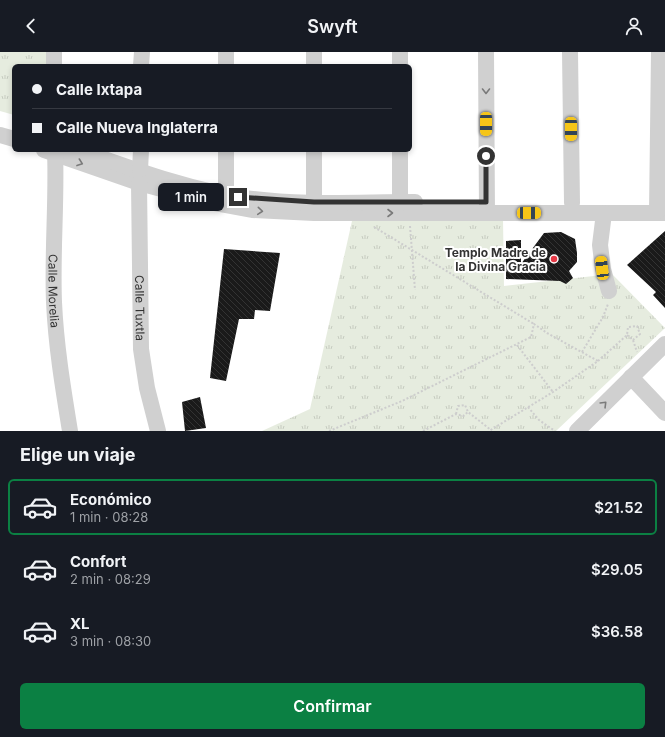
<!DOCTYPE html>
<html lang="es">
<head>
<meta charset="utf-8">
<style>
	body { margin:0; font-family:Inter,sans-serif; background:#242831; color:#f1f3f6; height:100vh; display:flex; flex-direction:column; font-size:15px; white-space:nowrap }
	* { box-sizing:border-box; margin:0 }
	p { font-size:13px; color:#9ea1a6 }
	.icon { flex:none; width:22px; height:22px; fill:none; stroke:currentColor; stroke-width:2; stroke-linecap:round; stroke-linejoin:round }
	.map { position:relative; height:379px; overflow:hidden }
	.side { display:flex; flex-direction:column; background:#171b24; flex:1 }
	.side>* { flex:none }
	.top-card { position:absolute; left:12px; top:12px; width:400px; height:88px; border-radius:6px; box-shadow:0 2px 6px #0003; display:grid; align-content:center; height:88px; padding:0 20px; background:#171b24 }
	.end { position:absolute; width:18px; height:18px; margin:-9px; border:5px solid #333; background:#fff; box-shadow:0 0 0 2px #fff }
	.from { border-radius:50% }
	.bubble { position:absolute; height:28px; border-radius:6px; background:#171b24; box-shadow:0 2px 6px #0003; font-size:13px; font-weight:600; line-height:28px; text-align:center }
	.car { position:absolute; width:12px; height:24px; margin:-12px -6px; border-radius:5px; box-shadow:0 0 3px 1px #0007; background:linear-gradient(#f5c518 24%,#345 0 40%,#f5c518 0 76%,#345 0 86%,#f5c518 0) }
	.top-card b { display:flex; align-items:center; gap:14px; height:38px; font-size:15px }
	.top-card b+b { border-top:1px solid #363941 }
	.top-card i { width:10px; height:10px; background:#f1f3f6 }
	ul { padding:0; list-style:none }
	li { display:flex; align-items:center; gap:12px; height:56px; margin:0 8px 6px; padding:0 12px; border:2px solid transparent; border-radius:6px }
	li div { flex:1 }
	li b { display:block; font-size:15px }
	li em { font-style:normal; font-weight:600 }
	li.selected { border-color:#0b8043 }
	li>.icon { width:36px; height:36px; stroke-width:1.5 }
	h2 { padding:0 20px; font-size:18px; line-height:48px }
	.primary-button { display:flex; gap:8px; margin-top:auto; padding:8px 20px }
	.primary-button a { flex:1; height:46px; border-radius:6px; background:#0b8043; color:#fff; font-size:16px; font-weight:600; line-height:46px; text-align:center }
	header { display:flex; justify-content:space-between; align-items:center; height:52px; padding:0 20px; background:#171b24; font-size:18px; font-weight:600 }
	.map>svg:first-child { display:block }
	.park { fill:url(#park-tufts) }
	.building { fill:url(#building-back-hatch) }
	.lines { fill:none; stroke-linecap:round; stroke-linejoin:round }
	.path { stroke:#cdcdcd; stroke-width:2; stroke-dasharray:2 2; stroke-linecap:butt }
	.minor { stroke:#d0d0d0; stroke-width:16 }
	.oneway { stroke:#7a7a7a }
	.route { stroke:#333; stroke-width:5 }
	.poi-dot { fill:#e63946; stroke:#fff; stroke-width:1.5 }
	.labels { text-anchor:middle; dominant-baseline:central; stroke-width:4; stroke-linejoin:round; paint-order:stroke }
	.poi-label { font-size:12px; font-weight:bold; fill:#333; stroke:#fff; text-anchor:end }
	.street-label { font-size:12px; fill:#333; stroke:#fff }
</style>
</head>
<body>
<header><svg class="icon" aria-label="back" viewBox="0 0 24 24"><path d="M15 5l-7 7 7 7"/></svg>Swyft<svg class="icon" aria-label="person" viewBox="0 0 24 24"><circle cx="12" cy="8" r="4"/><path d="M4 21q1-7 8-7t8 7"/></svg></header>
<div class="map">
<svg width="665" height="379" viewBox="0 0 665 379">
	<defs>
		<pattern id="park-tufts" width="24" height="20" patternUnits="userSpaceOnUse"><rect width="24" height="20" fill="#e6ecdf"/><path d="M3 7l-1-3M5 7V3M7 7l1-3M15 17l-1-3M17 17v-4M19 17l1-3" fill="none" stroke="#c6cbc0"/></pattern>
		<pattern id="building-back-hatch" width="6" height="6" patternUnits="userSpaceOnUse"><rect width="6" height="6" fill="#1a1a1a"/><path d="M-1 5l2 2M0 0l6 6M5-1l2 2" fill="none" stroke="#333"/></pattern>
	</defs>
	<rect width="100%" height="100%" fill="#fff"/>
	<path class="park" d="M0,0H47L48,14H14V63L0,59Z
		M503,167L504,234L612,222L665,276L556,379H262L310,357L352,169Z"/>
	<path class="building" d="M665,179V256L653,243L656,240L627,213Z
		M561,180L575,187L577,201V210L569,219L573,226L566,232L560,229L506,227V189L521,188V212L544,181Z
		M224,197L280,201L270,259L255,258L254,267H239L226,329L210,326Z
		M200,345L206,376L185,379L182,350Z"/>
	<g class="lines">
		<path class="path" d="M410,174L415,238
			M374,175L534,272
			M627,283L633,288L637,300
			M517,293L553,340
			M582,300L603,265L608,252
			M598,309L627,283L628,275L637,274L640,282L633,288
			M528,355L539,368L555,379
			M456,362L458,354L465,353L468,360L491,378
			M329,379L402,349L531,285L534,272L547,281L598,309L553,340L489,379
			M423,379L456,362L463,364L468,360"/>
		<g class="minor">
			<path d="M54,0V14"/>
			<path d="M226,0V14"/>
			<path d="M486,0L487,161"/>
			<path d="M570,0L572,151"/>
			<path d="M141,14L142,0"/>
			<path d="M314,14V0"/>
			<path d="M400,14V0"/>
			<path d="M0,83L14,87"/>
			<path d="M44,98L139,131L214,151L252,158L314,161H665"/>
			<path id="s1" d="M55,98C57,149 52,199 54,250C56,294 63,336 70,379"/>
			<path d="M79,98C133,117 189,138 245,146C301,154 359,150 415,150"/>
			<path d="M140,118L141,98"/>
			<path id="s2" d="M139,131L141,297L147,336L158,379"/>
			<path d="M226,142V98"/>
			<path d="M400,150V98"/>
			<path d="M314,160V98"/>
			<path d="M657,160L659,0"/>
			<path d="M604,161L600,193L603,217L609,239"/>
			<path d="M631,325L665,361"/>
			<path d="M577,379L665,292"/>
		</g>
	</g>
	<defs><path id="oneway-chevron" d="M-2-3.5L2.5 0L-2 3.5" fill="none" stroke-width="1.6" stroke-linecap="round" stroke-linejoin="round"/></defs>
	<g class="oneway">
		<use href="#oneway-chevron" transform="translate(486 39) rotate(90)"/>
		<use href="#oneway-chevron" transform="translate(80 111) rotate(20)"/>
		<use href="#oneway-chevron" transform="translate(260 159) rotate(5)"/>
		<use href="#oneway-chevron" transform="translate(390 161)"/>
		<use href="#oneway-chevron" transform="translate(604 352) rotate(-45)"/>
	</g>
	<g class="lines">
		<path class="route" d="M238,145L314,150H486V104"/>
	</g>
	<circle class="poi-dot" cx="554" cy="207" r="4"/>
	<g class="labels">
		<g class="poi-label">
			<text x="546" y="200">Templo Madre de<tspan x="546" dy="14">la Divina Gracia</tspan></text>
		</g>
		<g class="street-label">
			<text stroke="none"><textPath href="#s1" startOffset="141">Calle Morelia</textPath></text>
			<text stroke="none"><textPath href="#s2" startOffset="125">Calle Tuxtla</textPath></text>
		</g>
	</g>
</svg>
<i class="end from" style="left:486px;top:104px"></i>
<i class="end" style="left:238px;top:145px"></i>
<div class="bubble" style="left:158px;top:131px;width:66px">1 min</div>
<i class="car" style="left:486px;top:72px;rotate:180deg"></i>
<i class="car" style="left:571px;top:77px;rotate:180deg"></i>
<i class="car" style="left:529px;top:161px;rotate:90deg"></i>
<i class="car" style="left:602px;top:216px;rotate:353deg"></i>
<div class="top-card">
<b><i class="from"></i>Calle Ixtapa</b>
<b><i></i>Calle Nueva Inglaterra</b>
</div>
</div>
<section class="side">
<h2>Elige un viaje</h2>
<ul>
<li class="selected"><svg class="icon" aria-label="car" viewBox="0 0 24 24"><path d="M5 17H2v-5l4-1 3-4h7l3 4 3 1v5h-3M9 17h6M6 11h13"/><circle cx="7" cy="17" r="2"/><circle cx="17" cy="17" r="2"/></svg><div><b>Económico</b><p>1 min · 08:28</p></div><em>$21.52</em></li>
<li><svg class="icon" aria-label="car" viewBox="0 0 24 24"><path d="M5 17H2v-5l4-1 3-4h7l3 4 3 1v5h-3M9 17h6M6 11h13"/><circle cx="7" cy="17" r="2"/><circle cx="17" cy="17" r="2"/></svg><div><b>Confort</b><p>2 min · 08:29</p></div><em>$29.05</em></li>
<li><svg class="icon" aria-label="car" viewBox="0 0 24 24"><path d="M5 17H2v-5l4-1 3-4h7l3 4 3 1v5h-3M9 17h6M6 11h13"/><circle cx="7" cy="17" r="2"/><circle cx="17" cy="17" r="2"/></svg><div><b>XL</b><p>3 min · 08:30</p></div><em>$36.58</em></li>
</ul>
<div class="primary-button"><a>Confirmar</a></div>
</section>
</body>
</html>
